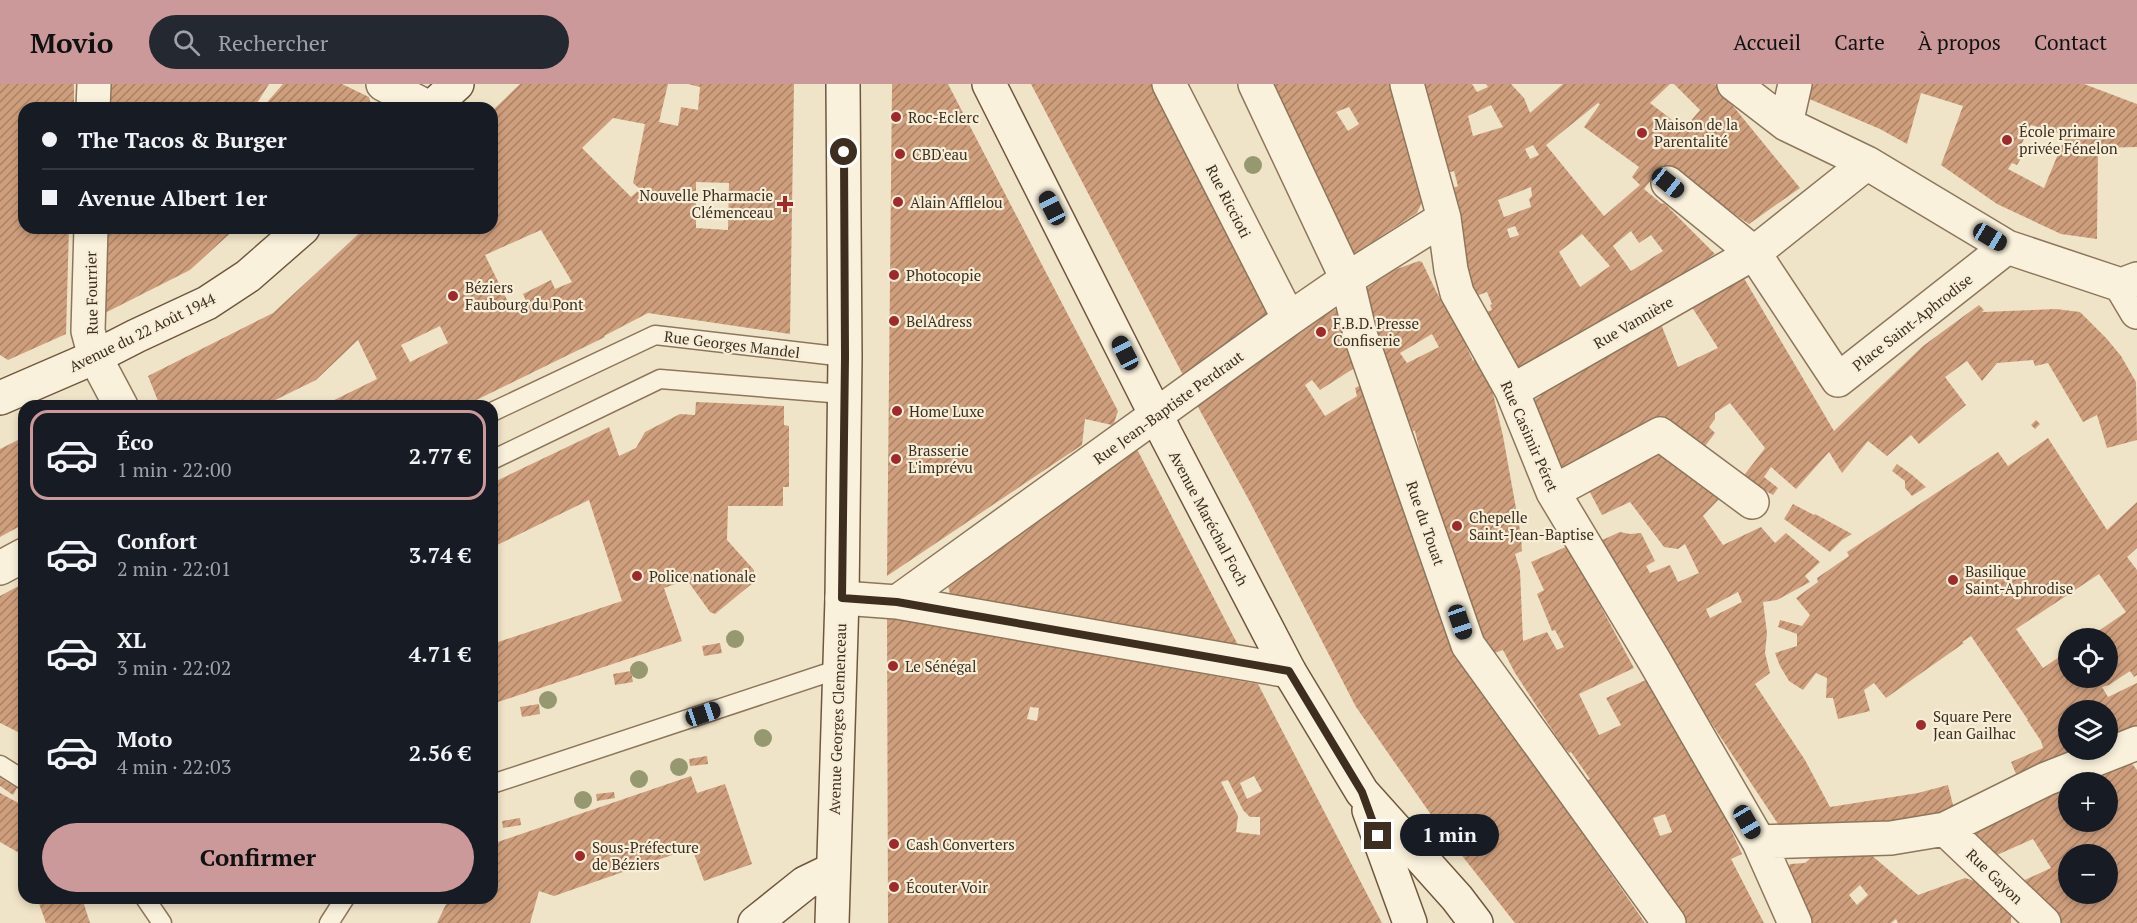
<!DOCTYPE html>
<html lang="fr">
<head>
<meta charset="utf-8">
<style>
	body { margin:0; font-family:"PT Serif",serif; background:#242831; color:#f1f3f6; height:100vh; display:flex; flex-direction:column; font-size:22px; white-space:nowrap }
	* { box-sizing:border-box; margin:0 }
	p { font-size:20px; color:#9ea1a6 }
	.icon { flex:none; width:33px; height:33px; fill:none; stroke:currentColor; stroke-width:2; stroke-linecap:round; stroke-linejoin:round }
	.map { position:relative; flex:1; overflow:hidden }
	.sheet { position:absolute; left:18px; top:316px; width:480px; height:504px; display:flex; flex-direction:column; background:#171b24; border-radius:18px; box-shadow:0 3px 9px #0003 }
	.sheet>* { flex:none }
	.guide { position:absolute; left:18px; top:18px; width:480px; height:132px; border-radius:18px; box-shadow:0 3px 9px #0003; display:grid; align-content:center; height:132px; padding:0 24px; background:#171b24 }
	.controls { position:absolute; left:2058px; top:544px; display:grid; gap:12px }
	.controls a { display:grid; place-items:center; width:60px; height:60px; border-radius:50%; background:#171b24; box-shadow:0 3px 9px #0003; font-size:30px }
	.end { position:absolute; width:27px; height:27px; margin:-14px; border:8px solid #3d2e20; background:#fff; box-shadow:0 0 0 3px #fff }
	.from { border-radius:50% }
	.bubble { position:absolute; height:42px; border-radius:21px; background:#171b24; box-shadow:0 3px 9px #0003; font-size:20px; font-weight:600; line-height:42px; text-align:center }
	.car { position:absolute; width:18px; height:36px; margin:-18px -9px; border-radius:8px; box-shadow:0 0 4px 2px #0007; background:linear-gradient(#222 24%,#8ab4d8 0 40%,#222 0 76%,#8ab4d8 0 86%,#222 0) }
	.guide b { display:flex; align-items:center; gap:21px; height:57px; font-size:22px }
	.guide b+b { border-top:2px solid #363941 }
	.guide i { width:15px; height:15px; background:#f1f3f6 }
	ul { padding:10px 0 0; list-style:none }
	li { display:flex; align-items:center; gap:18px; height:90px; margin:0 12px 9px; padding:0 12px; border:3px solid transparent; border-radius:18px }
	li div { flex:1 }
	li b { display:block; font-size:22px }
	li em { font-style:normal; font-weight:600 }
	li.on { border-color:#cc999b }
	li>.icon { width:54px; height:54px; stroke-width:1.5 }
	.cta { display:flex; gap:12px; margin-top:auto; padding:12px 24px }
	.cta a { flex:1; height:69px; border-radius:36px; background:#cc999b; color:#111; font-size:24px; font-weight:600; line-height:69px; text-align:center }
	header { display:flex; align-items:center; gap:36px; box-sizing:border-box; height:84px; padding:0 30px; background:#cc999b; color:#111 }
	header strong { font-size:28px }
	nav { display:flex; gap:33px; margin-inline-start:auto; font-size:21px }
	.search { width:420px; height:54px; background:#242831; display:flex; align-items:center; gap:15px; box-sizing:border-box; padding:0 21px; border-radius:33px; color:#9ea1a6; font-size:22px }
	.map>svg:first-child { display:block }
	.building { fill:url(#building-hatch); fill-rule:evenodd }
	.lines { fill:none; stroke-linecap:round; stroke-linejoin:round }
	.lane-casing { stroke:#8d765c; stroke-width:21 }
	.street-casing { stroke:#8d765c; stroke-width:36 }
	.secondary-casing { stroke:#6f573f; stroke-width:36 }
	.lane { stroke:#faf1dc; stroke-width:18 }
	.street { stroke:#faf1dc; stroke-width:33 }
	.secondary { stroke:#faf1dc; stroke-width:33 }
	.tree { fill:#96986f }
	.route { stroke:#3d2e20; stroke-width:8 }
	.poi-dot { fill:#9e2a2b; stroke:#f7eed8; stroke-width:2 }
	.labels { text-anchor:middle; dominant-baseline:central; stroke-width:4.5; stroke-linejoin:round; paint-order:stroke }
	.poi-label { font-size:15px; fill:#3d2e20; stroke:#f7eed8; text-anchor:start }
	.street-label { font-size:15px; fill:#3d2e20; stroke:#f7eed8 }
</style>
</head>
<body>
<header>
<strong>Movio</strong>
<div class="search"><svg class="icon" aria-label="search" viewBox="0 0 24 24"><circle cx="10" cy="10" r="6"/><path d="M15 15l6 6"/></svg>Rechercher</div>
<nav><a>Accueil</a><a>Carte</a><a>À propos</a><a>Contact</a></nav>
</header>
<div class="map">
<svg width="2137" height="839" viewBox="0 0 2137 839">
	<defs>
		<pattern id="building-hatch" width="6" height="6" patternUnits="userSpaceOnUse" patternTransform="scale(1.5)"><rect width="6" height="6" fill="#cf9f7d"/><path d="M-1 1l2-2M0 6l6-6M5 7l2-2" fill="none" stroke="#a98266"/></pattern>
	</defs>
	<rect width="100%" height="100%" fill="#f0e4c8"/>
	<path class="building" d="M0,0H74V24H24V144H69L66,250L8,276L0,271Z
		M109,0H269L254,24H108Z
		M283,0H342L369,13L371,21L368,24H262Z
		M520,0H668L659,38L678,42L681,23L698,26L700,3L688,0H794L790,250L648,229L604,252L605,253L464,322H322L377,295L358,256L316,296L263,322H160L148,292L273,229L365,144H492V27ZM613,34L645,40L633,99L640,105L631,113L582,64ZM696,98L729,99L728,146L696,144ZM541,146L572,198L555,205L551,196L523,210L527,219L512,226L485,171ZM440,242L448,259L410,278L401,261Z
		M892,0H948L1118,327L1114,339L1112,341L1085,335L1082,361L887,492Z
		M1031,0H1151L1271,229L1183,290L1182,289Z
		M1272,0H1391L1424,114L1417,129L1352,171ZM1349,23L1359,40L1348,47L1336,28Z
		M1418,0H1472L1477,8L1488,3L1486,0H1511L1524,14L1530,29L1563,0H1670L1650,19L1684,45L1700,26L1674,0H1715L1800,104L1749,140L1663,81L1644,105L1662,120L1664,119L1715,170L1639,219L1519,287L1483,229L1492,226L1490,221L1492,220L1487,208L1476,212L1471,200L1461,165L1460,144L1453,104L1458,102L1454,87L1447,89ZM1598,19L1600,20L1584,43L1639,83L1632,93L1640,101L1604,132L1546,61ZM1491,21L1503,43L1473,52L1468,32ZM1533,61L1539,71L1530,75L1525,65ZM1531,103L1532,112L1529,115L1531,123L1504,133L1498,116ZM1515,142L1519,151L1510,154L1507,145ZM1631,147L1639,159L1651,151L1663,167L1631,187L1613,162ZM1582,150L1610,182L1580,203L1559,168Z
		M1797,0H2084L2137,20V63L2098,64L2097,155L2061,150L1997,120L1941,81L1963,22L1921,9L1907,60L1880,45L1800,11ZM2031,41L2066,51L2044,104L2008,85L2012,79L2017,81L2023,71L2017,69Z
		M103,144H236L190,186L99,232Z
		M1419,177L1422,178L1437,209L1461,250L1473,277L1476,274L1491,301L1503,352L1521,452L1522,467L1515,470L1520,487L1523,557L1547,548L1557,566L1564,563L1555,546L1552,547L1537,510L1544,506L1531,478L1568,462L1634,584L1579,610L1599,651L1621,641L1606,614L1648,595L1705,689L1742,770L1731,775L1764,839H1681L1584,698L1590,695L1571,668L1569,669L1562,661L1515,589L1503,566L1492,570L1482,555L1417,379L1422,377L1415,347H1413L1374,251H1379L1365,211L1367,204L1394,186ZM1432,250L1439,263L1407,279L1400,269ZM1665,730L1672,748L1660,752L1653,734Z
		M1742,191L1834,347L1923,262L1979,221L1984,226L1982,228L2056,225L2080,228L2107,255L2121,272L2136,298L2137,356L2107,364L2097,331L2083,338L2048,279L2035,282L2033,276L1997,279L1982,297L1967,277L1945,293L1966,321L1919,360L1911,351L1887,372L1868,357L1842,389L1829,368L1796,405L1771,383L1764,393L1778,404L1773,411L1742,394L1765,364L1730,319L1715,329V335L1709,343L1715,349L1699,370L1650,336L1633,351L1564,391L1532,317L1541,312L1538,308L1659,235L1678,283L1718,264L1688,217Z
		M1333,225L1336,226L1356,283L1320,306L1312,296L1305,301L1325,332L1357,312L1355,304L1363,300L1458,569L1645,839H1515L1441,745L1356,623L1250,418L1198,323L1200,316Z
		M696,318L784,322V341L789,342V403H783V422H728L727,456L754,486V498L715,530L710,528L687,496L664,504L682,557L492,620V560L622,517L589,416L493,463L492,399L609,343L619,372L636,364L645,348L680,330L695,331Z
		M2036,336L2040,340L2035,345L2031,341Z
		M24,353V440L0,453V365Z
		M2048,354L2107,446L2137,418V464L2127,473L2137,486V591L2134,593L2130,587L2109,601L2102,603L2108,613L2137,599V651L2108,662V627H2068V666H2099L2011,705L2006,695L2016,690L2011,678L2043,664L2041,657L2027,636H2028L1971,552L1962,558L1964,559L1886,614L1874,599L1864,606L1870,627L1838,635L1833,614H1826L1827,594L1816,589L1803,606L1789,597L1780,582L1775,569L1797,562V550L1778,543L1780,536L1802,542L1810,531L1796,514L1818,498L1817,494L1849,472L1847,468L1998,368L2008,382ZM2099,490L2126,528L2087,555H2108V594H2068V567L2043,584L2016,545Z
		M1665,360L1725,409L1703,432L1723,461L1761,443L1775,459L1786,449L1820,478L1805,492L1810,498L1777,516L1763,518L1767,549L1765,569L1770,589L1755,600L1805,676L1830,723L1918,709L1948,701L1955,729L1786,752L1706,631L1664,559L1643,535L1600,457L1620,448L1630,450L1641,449L1655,477L1646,482L1650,489L1670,481L1678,498L1699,489L1685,460L1678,465L1664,463L1630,418L1602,431L1584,397ZM1738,508L1742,518L1710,534L1706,525Z
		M1134,365L1138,367L1237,559V563L950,510L945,490Z
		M1897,380L1911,390L1926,403L1912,412L1905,404V397L1892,387Z
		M1793,420L1814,431L1815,430L1852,450L1842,456L1830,468L1784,435Z
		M24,499V651L0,639V512Z
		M887,532L1258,600L1382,839H888ZM1030,623L1039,624L1037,637L1027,635ZM1254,692L1262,707L1247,715L1240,699ZM1228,696L1243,726L1250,733H1260V751L1236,748L1238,732L1221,698Z
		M720,559L722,569L704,572L702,562Z
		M631,587L633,598L615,601L613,590Z
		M539,620L540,630L522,633L520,623Z
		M707,672L708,680L690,682L689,675Z
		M2129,676L2137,686V839H2058L2018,799L2051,784L2033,755L1990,774L1977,757L1969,740L2069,693ZM2068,699H2108V738H2068ZM2068,771H2108V810H2068Z
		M691,692L697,709L725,700L752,780L704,797L692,764L554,812L539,807L530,839H437L449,814H492V760Z
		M0,694L17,704L13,711L0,702Z
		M614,708L615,714L597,717L596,710Z
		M0,709L24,722V777L21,770L0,758Z
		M520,734L521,741L503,744L502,737Z
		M1863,764L1918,811L1965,794L1981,799L2011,830V839H1898L1896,835L1891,839H1807L1782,795L1790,780L1805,779L1812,773ZM1860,801L1868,811L1857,821L1849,811Z
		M37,814H82L90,839H46Z"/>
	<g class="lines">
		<g class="lane-casing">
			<path id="lane" d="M492,328L655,251L845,273
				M492,376L660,295L843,310
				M0,681L24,696
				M492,700L839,585
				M145,814L162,839
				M329,839L345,814"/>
		</g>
		<g class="street-casing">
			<path id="street" d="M383,0L429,24
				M1169,0L1289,235
				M1255,0L1347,195L1360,250L1468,561L1669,839
				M1407,0L1444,134L1451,186L1457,209L1512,307L1553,408L1654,576L1759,758L1795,839
				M1734,0L1786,40L1867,79
				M93,24L94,0
				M1786,40L1795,0
				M91,144L88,247L95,273L121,322
				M2007,163L1838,296L1754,169L1867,79L2007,163L2121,201L2137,195
				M2121,201L2137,228
				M1512,307L1754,169L1668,99
				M1553,408L1660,350L1752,418
				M0,484L24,471
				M842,514L897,518L1289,587
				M897,518L1289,235L1347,195L1444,134
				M1945,745L2044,839
				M1759,758L1891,754L1945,745L2046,695L2137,659"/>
		</g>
		<g class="secondary-casing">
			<path id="secondary" d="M989,0L1167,353L1289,587L1362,708L1457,814L1476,839
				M431,24L457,0
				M0,314L95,273L136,252L207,219L248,192L303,144
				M1369,726L1410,839
				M755,839L805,799L832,786
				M832,839L842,514L845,273L843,0"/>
		</g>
		<use href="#lane" class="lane"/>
		<use href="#street" class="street"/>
		<use href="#secondary" class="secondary"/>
	</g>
	<g class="tree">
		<circle cx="1253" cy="81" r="9"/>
		<circle cx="735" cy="555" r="9"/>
		<circle cx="639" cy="586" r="9"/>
		<circle cx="548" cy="616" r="9"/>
		<circle cx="763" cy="654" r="9"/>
		<circle cx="679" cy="683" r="9"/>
		<circle cx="639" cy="695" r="9"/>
		<circle cx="583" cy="716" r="9"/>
	</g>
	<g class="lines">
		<path class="route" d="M844,68L845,273L842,514L897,518L1289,587L1362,708L1378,752"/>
	</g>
	<g class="poi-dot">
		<circle cx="896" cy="33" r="6"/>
		<circle cx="1642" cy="49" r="6"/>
		<circle cx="2007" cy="56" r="6"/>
		<circle cx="900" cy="70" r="6"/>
		<circle cx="898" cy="118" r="6"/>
		<path d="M782 111h6v6h6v6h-6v6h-6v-6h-6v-6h6z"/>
		<circle cx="894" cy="191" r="6"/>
		<circle cx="453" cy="212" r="6"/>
		<circle cx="894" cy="237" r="6"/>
		<circle cx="1321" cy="248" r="6"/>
		<circle cx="897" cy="327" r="6"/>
		<circle cx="896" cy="375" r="6"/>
		<circle cx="1457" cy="442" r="6"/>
		<circle cx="637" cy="492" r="6"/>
		<circle cx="1953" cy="496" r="6"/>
		<circle cx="893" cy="582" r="6"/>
		<circle cx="1921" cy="641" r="6"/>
		<circle cx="894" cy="760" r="6"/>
		<circle cx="580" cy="772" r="6"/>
		<circle cx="894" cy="803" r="6"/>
	</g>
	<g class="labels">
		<g class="poi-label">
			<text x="908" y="33">Roc-Eclerc</text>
			<text x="1654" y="40">Maison de la<tspan x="1654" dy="17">Parentalité</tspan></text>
			<text x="2019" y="47">École primaire<tspan x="2019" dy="17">privée Fénelon</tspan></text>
			<text x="912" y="70">CBD'eau</text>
			<text x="773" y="111" text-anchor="end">Nouvelle Pharmacie<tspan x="773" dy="17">Clémenceau</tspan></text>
			<text x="910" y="118">Alain Afflelou</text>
			<text x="906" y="191">Photocopie</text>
			<text x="465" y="203">Béziers<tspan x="465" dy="17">Faubourg du Pont</tspan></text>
			<text x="906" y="237">BelAdress</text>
			<text x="1333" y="239">F.B.D. Presse<tspan x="1333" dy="17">Confiserie</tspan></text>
			<text x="909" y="327">Home Luxe</text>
			<text x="908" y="366">Brasserie<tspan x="908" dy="17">L'imprévu</tspan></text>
			<text x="1469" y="433">Chepelle<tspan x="1469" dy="17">Saint-Jean-Baptise</tspan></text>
			<text x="1965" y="487">Basilique<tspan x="1965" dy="17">Saint-Aphrodise</tspan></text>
			<text x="649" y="492">Police nationale</text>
			<text x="905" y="582">Le Sénégal</text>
			<text x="1933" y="632">Square Pere<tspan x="1933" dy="17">Jean Gailhac</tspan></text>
			<text x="906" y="760">Cash Converters</text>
			<text x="592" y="763">Sous-Préfecture<tspan x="592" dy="17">de Béziers</tspan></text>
			<text x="906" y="803">Écouter Voir</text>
		</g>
		<g class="street-label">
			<text transform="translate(1229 117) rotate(63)">Rue Riccioti</text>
			<text transform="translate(91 209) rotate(-91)">Rue Fourrier</text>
			<text transform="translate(1633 238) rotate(-30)">Rue Vannière</text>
			<text transform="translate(1912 238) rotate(-38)">Place Saint-Aphrodise</text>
			<text transform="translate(142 248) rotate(-26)">Avenue du 22 Août 1944</text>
			<text transform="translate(732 260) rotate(7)">Rue Georges Mandel</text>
			<text transform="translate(1168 323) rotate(-36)">Rue Jean-Baptiste Perdraut</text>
			<text transform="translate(1530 352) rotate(66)">Rue Casimir Péret</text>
			<text transform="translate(1209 434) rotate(62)">Avenue Maréchal Foch</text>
			<text transform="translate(1426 439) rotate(71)">Rue du Touat</text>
			<text transform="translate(837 635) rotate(-88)">Avenue Georges Clemenceau</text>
			<text transform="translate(1995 792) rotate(44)">Rue Gayon</text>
		</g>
	</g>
</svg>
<div class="controls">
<a><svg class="icon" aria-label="locate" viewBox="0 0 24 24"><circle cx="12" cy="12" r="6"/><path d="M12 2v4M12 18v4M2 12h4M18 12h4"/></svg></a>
<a><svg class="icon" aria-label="layers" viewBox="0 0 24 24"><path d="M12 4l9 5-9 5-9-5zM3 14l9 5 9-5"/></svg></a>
<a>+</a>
<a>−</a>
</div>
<i class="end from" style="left:844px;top:68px"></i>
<i class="end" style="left:1378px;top:752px"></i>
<div class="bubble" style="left:1400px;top:730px;width:99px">1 min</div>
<i class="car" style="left:1668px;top:99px;rotate:129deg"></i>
<i class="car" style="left:1052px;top:124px;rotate:333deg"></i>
<i class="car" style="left:1990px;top:153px;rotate:121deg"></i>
<i class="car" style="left:1125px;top:269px;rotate:333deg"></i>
<i class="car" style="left:1460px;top:538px;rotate:161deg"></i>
<i class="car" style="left:703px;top:630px;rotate:71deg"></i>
<i class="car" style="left:1747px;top:738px;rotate:150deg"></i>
<div class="guide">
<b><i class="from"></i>The Tacos &amp; Burger</b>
<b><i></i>Avenue Albert 1er</b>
</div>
<section class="sheet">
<ul>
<li class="on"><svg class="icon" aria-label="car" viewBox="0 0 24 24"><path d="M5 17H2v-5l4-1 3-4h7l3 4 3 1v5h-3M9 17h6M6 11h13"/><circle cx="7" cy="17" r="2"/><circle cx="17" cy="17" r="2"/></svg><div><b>Éco</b><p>1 min · 22:00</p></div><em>2.77 €</em></li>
<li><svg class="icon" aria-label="car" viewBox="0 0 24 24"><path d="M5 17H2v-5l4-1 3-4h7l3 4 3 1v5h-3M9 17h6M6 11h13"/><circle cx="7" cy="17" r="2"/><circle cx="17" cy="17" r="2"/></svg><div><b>Confort</b><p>2 min · 22:01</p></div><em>3.74 €</em></li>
<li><svg class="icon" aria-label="car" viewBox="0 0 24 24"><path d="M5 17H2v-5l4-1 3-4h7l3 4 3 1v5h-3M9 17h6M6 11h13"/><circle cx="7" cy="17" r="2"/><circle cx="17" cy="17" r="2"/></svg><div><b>XL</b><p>3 min · 22:02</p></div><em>4.71 €</em></li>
<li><svg class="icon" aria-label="car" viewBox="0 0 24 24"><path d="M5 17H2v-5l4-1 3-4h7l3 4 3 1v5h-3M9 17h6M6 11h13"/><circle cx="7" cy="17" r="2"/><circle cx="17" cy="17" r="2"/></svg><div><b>Moto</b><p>4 min · 22:03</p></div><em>2.56 €</em></li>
</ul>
<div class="cta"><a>Confirmer</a></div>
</section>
</div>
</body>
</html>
